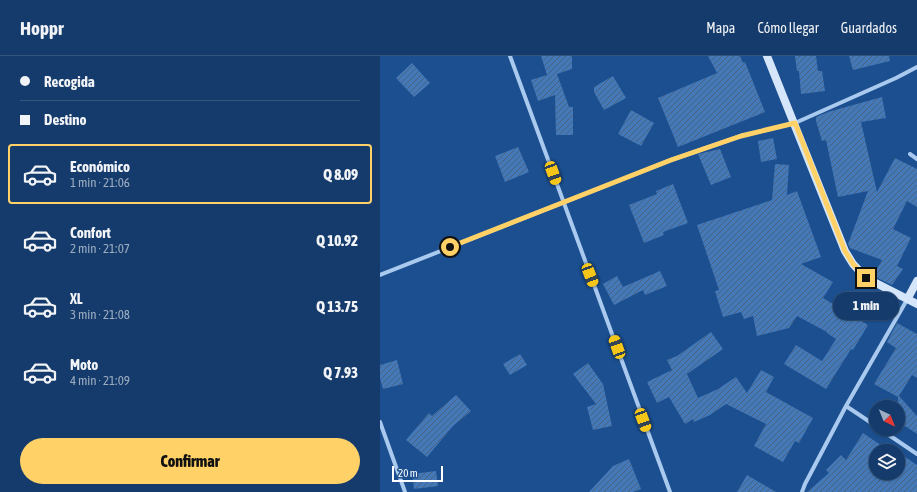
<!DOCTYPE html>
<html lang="es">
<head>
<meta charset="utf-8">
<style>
	body { margin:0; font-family:"Asap Condensed",sans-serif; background:#1d4271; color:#f1f3f6; height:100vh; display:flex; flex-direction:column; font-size:15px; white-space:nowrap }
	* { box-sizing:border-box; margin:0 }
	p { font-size:13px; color:#9dadc1 }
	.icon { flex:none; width:22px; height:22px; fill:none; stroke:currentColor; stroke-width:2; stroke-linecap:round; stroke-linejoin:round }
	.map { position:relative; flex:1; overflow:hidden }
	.panel { display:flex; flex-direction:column; background:#143b6b; width:380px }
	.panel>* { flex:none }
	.banner { display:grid; align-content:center; height:88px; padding:0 20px; background:#143b6b }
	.needle { width:26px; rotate:137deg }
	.controls { position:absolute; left:489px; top:344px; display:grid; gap:8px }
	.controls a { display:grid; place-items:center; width:36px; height:36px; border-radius:50%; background:#143b6b; box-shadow:0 1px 3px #0004,0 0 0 1px #33557e; font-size:20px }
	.scale { position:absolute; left:12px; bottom:10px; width:51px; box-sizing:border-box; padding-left:4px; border:2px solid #fff; border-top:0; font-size:11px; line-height:14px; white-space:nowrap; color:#fff; -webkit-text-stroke:3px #1b4f8f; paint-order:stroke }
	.end { position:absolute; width:18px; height:18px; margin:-9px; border:5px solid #ffd166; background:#111; box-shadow:0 0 0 2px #111 }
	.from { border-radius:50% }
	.bubble { position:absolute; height:28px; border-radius:14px; background:#143b6b; box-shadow:0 1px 3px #0004,0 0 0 1px #33557e; font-size:13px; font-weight:800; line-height:28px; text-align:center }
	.car { position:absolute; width:12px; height:24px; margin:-12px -6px; border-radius:5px; box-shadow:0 0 3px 1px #0007; background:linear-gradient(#f5c518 24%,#345 0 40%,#f5c518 0 76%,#345 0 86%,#f5c518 0) }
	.banner b { display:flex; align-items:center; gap:14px; height:38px; font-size:15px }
	.banner b+b { border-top:1px solid #33557e }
	.banner i { width:10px; height:10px; background:#f1f3f6 }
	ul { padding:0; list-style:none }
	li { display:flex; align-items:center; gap:12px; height:60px; margin:0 8px 6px; padding:0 12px; border:2px solid transparent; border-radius:4px }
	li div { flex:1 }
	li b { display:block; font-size:15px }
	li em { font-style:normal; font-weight:800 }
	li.active { border-color:#ffd166 }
	li>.icon { width:36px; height:36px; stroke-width:1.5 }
	.cta { display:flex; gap:8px; margin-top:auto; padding:8px 20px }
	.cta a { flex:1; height:46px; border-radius:24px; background:#ffd166; color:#111; font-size:16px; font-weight:800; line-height:46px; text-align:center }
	header { display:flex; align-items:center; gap:24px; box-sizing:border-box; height:56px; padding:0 20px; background:#143b6b; border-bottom:1px solid #33557e }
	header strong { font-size:19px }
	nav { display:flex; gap:22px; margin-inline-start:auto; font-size:14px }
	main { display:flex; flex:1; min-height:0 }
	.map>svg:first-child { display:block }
	.building { fill:url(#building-hatch) }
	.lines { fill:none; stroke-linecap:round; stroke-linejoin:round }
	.street { stroke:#a9c9ee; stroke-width:4 }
	.secondary { stroke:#d6e6fa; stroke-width:8 }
	.route { stroke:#ffd166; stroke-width:5 }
</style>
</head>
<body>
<header>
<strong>Hoppr</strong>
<nav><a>Mapa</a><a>Cómo llegar</a><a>Guardados</a></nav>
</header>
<main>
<section class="panel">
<div class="banner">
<b><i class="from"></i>Recogida</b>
<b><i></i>Destino</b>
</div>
<ul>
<li class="active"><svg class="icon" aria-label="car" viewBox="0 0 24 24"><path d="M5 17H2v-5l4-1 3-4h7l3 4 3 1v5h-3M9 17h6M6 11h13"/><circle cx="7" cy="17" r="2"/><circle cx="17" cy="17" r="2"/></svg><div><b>Económico</b><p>1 min · 21:06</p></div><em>Q 8.09</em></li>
<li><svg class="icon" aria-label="car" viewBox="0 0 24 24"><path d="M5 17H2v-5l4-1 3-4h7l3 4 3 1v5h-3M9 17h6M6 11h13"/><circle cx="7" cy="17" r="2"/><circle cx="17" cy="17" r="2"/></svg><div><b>Confort</b><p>2 min · 21:07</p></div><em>Q 10.92</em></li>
<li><svg class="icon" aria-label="car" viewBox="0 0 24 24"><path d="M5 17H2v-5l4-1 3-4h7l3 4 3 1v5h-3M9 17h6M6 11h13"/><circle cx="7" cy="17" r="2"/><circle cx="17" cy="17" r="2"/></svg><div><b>XL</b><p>3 min · 21:08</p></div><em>Q 13.75</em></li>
<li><svg class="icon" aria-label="car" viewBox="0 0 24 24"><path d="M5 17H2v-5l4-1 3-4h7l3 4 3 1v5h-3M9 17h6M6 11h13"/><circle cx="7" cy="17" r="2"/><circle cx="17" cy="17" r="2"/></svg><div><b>Moto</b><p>4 min · 21:09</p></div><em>Q 7.93</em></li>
</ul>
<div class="cta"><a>Confirmar</a></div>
</section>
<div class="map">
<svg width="537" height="436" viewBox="0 0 537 436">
	<defs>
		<pattern id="building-hatch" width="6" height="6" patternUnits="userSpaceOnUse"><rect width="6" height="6" fill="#4478b7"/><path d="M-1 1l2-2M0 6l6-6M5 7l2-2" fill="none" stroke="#486282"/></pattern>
	</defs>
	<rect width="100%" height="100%" fill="#1b4f8f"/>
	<path class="building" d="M161,0H192V13L177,18L189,51H193V79H176L175,39L158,45L151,24L167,19Z
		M328,0H360L363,7L365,6L385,56L298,91L278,42L337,17Z
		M415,0H436L438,15H442L445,35L421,38L419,15H417Z
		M469,0H509L510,5L473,14Z
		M32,7L50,27L34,41L16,22Z
		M233,20L246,42L224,54L214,36V31Z
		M502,41L506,62L481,66L497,136L515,102L537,113V151L527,145L513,173L531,182L517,210L523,213L512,229L493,220L502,204L470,192L468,188L488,135L458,141L446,84L442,85L436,65V61L448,56Z
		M251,54L274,67L261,90L238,78Z
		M393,82L397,103L381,106L378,85Z
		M138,91L149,116L125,126L115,100Z
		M340,93L351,121L331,129L318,98Z
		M395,108L409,109L407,139L417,135L441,201L421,208L453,226L443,242L488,269L473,294L471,293L446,333L404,308L416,289L442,305L456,283L447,277V276L417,260L409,272L377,280L373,260L364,263L361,256L343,261L335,235L339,234L317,169L392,144Z
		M293,128L308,167L283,176L284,179L264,187L249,149L277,138L276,135Z
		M280,215L287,230L265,239L263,234L234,249L223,228L237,220L243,231Z
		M517,267L537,278V322L532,319L519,340L537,360V378L525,370L518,376V341L494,328L516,292L507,286Z
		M331,276L343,293L307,318L318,342L338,333L356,321L367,337L381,314L394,321L386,336L433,362L419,387L415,385L403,406L374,390L386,368L346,348L330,359L314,366L313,363L305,368L289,341L277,347L267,326L292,314L287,304L297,300Z
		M140,298L147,309L130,319L123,308Z
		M17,304L23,328L3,333L0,322V309Z
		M208,307L223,328L232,370L213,374L207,351L216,348L193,318Z
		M76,339L91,355L73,370L47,401L26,384L49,357L52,360Z
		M483,377L508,394L510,391L516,395H496V417H518V396L537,409V436H427L449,417L446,414L461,399L466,404Z
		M249,403L261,433L253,436H209L233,410Z
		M56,415L58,430L34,433L32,418Z
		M367,419L396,436H357Z"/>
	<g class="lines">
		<path class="street" d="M130,0L290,436
			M530,98L537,103
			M0,219L291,104L361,80L415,67L516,22L537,11
			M466,350L496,370
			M0,366L25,436
			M500,373L537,398
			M422,436L425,428L466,350L528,242"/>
		<path class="secondary" d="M387,0L465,195L473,208L486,222L537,248
			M528,242L537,225"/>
	</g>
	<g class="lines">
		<path class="route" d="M70,191L291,104L361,80L415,67L465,195L473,208L486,222"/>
	</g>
</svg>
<div class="controls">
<a><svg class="needle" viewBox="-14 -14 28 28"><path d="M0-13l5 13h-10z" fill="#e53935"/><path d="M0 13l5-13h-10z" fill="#9dadc1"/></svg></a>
<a><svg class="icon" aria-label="layers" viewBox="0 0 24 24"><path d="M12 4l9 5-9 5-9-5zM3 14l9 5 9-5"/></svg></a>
</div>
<div class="scale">20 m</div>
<i class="end from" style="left:70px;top:191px"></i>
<i class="end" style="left:486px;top:222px"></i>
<div class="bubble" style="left:453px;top:236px;width:66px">1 min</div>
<i class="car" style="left:173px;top:117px;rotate:160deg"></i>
<i class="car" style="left:210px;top:219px;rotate:159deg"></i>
<i class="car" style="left:237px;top:291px;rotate:340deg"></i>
<i class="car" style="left:263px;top:364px;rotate:160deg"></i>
</div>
</main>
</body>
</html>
